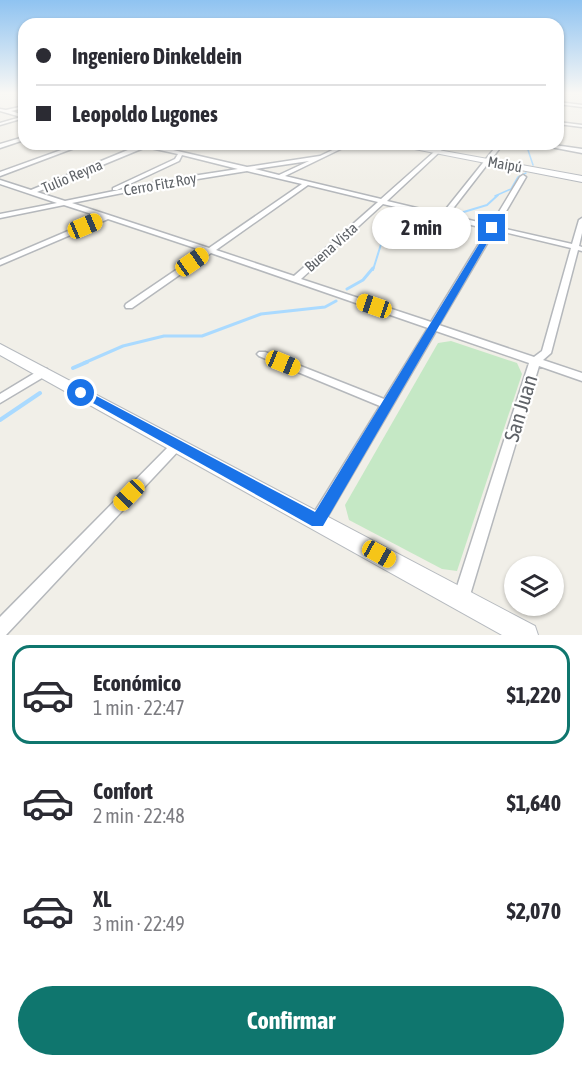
<!DOCTYPE html>
<html lang="es">
<head>
<meta charset="utf-8">
<style>
	body { margin:0; font-family:"Asap Condensed",sans-serif; background:#f2f2f3; color:#2b2b33; height:100vh; display:flex; flex-direction:column; font-size:22px; white-space:nowrap }
	* { box-sizing:border-box; margin:0 }
	p { font-size:20px; color:#7c7c81 }
	.icon { flex:none; width:33px; height:33px; fill:none; stroke:currentColor; stroke-width:2; stroke-linecap:round; stroke-linejoin:round }
	.map { position:relative; height:635px; overflow:hidden }
	.side { display:flex; flex-direction:column; background:#fff; flex:1 }
	.side>* { flex:none }
	.top-card { position:absolute; left:18px; top:18px; width:546px; height:132px; border-radius:18px; box-shadow:0 2px 4px #0004; display:grid; align-content:center; height:132px; padding:0 18px; background:#fff }
	.buttons { position:absolute; left:504px; top:556px; display:grid; gap:12px }
	.buttons a { display:grid; place-items:center; width:60px; height:60px; border-radius:50%; background:#fff; box-shadow:0 2px 4px #0004; font-size:30px }
	.end { position:absolute; width:27px; height:27px; margin:-14px; border:8px solid #1a73e8; background:#fff; box-shadow:0 0 0 3px #fff }
	.from { border-radius:50% }
	.bubble { position:absolute; height:42px; border-radius:21px; background:#fff; box-shadow:0 2px 4px #0004; font-size:20px; font-weight:700; line-height:42px; text-align:center }
	.car { position:absolute; width:18px; height:36px; margin:-18px -9px; border-radius:8px; box-shadow:0 0 4px 2px #0007; background:linear-gradient(#f5c518 24%,#345 0 40%,#f5c518 0 76%,#345 0 86%,#f5c518 0) }
	.top-card b { display:flex; align-items:center; gap:21px; height:57px; font-size:22px }
	.top-card b+b { border-top:2px solid #e1e1e2 }
	.top-card i { width:15px; height:15px; background:#2b2b33 }
	ul { padding:10px 0 0; list-style:none }
	li { display:flex; align-items:center; gap:18px; height:99px; margin:0 12px 9px; padding:0 6px; border:3px solid transparent; border-radius:18px }
	li div { flex:1 }
	li b { display:block; font-size:22px }
	li em { font-style:normal; font-weight:700 }
	li.current { border-color:#0f766e }
	li>.icon { width:54px; height:54px; stroke-width:1.5 }
	.button { display:flex; gap:12px; margin-top:auto; padding:12px 18px }
	.button a { flex:1; height:69px; border-radius:36px; background:#0f766e; color:#fff; font-size:24px; font-weight:700; line-height:69px; text-align:center }
	.map>svg:first-child { display:block }
	.green { fill:#c5e8c5 }
	.lines { fill:none; stroke-linecap:round; stroke-linejoin:round }
	.stream-far3 { stroke:#aadaff; stroke-width:1.5 }
	.stream-far2 { stroke:#aadaff; stroke-width:2 }
	.stream-far1 { stroke:#aadaff; stroke-width:3 }
	.stream { stroke:#aadaff; stroke-width:4 }
	.minor-casing { stroke:#b5b8bc; stroke-width:3 }
	.secondary-casing { stroke:#b6babf; stroke-width:2 }
	.minor { fill:#fff; fill-rule:evenodd }
	.secondary { fill:#fff; fill-rule:evenodd }
	.route { fill:#1a73e8 }
	.labels { text-anchor:middle; dominant-baseline:central; stroke-width:4.5; stroke-linejoin:round; paint-order:stroke }
	.far-street-label { font-size:15px; fill:#5f6368; stroke:#fff }
	.near-street-label { font-size:21px; fill:#5f6368; stroke:#fff }
</style>
</head>
<body>
<div class="map">
<svg width="582" height="635" viewBox="0 0 582 635">
	<rect width="100%" height="100%" fill="#f1efe8"/>
	<path class="green" d="M451,341L517,363L522,374L457,571L442,569L349,520L345,505L438,343Z"/>
	<g class="lines">
		<path class="stream-far3" d="M526,144L533,165
			M495,196L511,189L518,177L526,173"/>
		<path class="stream-far2" d="M457,214L487,205L498,195
			M373,270L382,241L440,220"/>
		<path class="stream-far1" d="M347,289L363,280L373,268
			M84,363L123,346L164,336H202L261,314L325,307L336,301"/>
		<path class="stream" d="M73,368L87,362
			M0,420L40,393"/>
		<g class="minor-casing">
			<path id="minor" d="M558,102L582,105V107L558,104Z
				M24,106V108L11,111L24,115V118L0,125V123L21,117L0,111V109L6,110Z
				M558,122L582,125V127L558,124Z
				M24,137V140L0,148V144Z
				M78,144H85L0,176V172Z
				M139,144H147L247,167L320,156L345,144H351L285,176L381,199L443,144H448L387,201L442,214L498,144H503L448,215L491,225L520,177L523,175L526,177L497,227L572,244L579,220L582,218V233L579,246L582,247V251L578,250L551,353L543,360L582,373V381L539,366L467,605L461,607L455,605L453,599L529,363L436,331L322,526L317,527L312,526L310,521L312,516L380,406L259,356L257,354L259,352H265L384,399L428,328L211,253L132,308H126L125,306L126,304L204,251L108,219L0,265V260L101,217L64,205L0,218V214L57,203L0,184V180L31,190L140,145ZM146,147L178,154L175,159L113,188V190H117L179,161L182,155L238,169L173,179L65,201L37,192ZM309,161L279,175L255,169ZM247,171L302,184L209,248L72,203L173,183ZM308,185L378,202L294,276L216,250ZM383,204L488,229L431,322L301,279ZM495,230L571,248L542,351L534,357L439,325Z
				M535,144H547L582,149V153Z
				M43,368L47,369L48,372L47,375L0,403V394Z
				M178,439L182,441L184,444L182,447L6,635H0V617L174,441Z"/>
		</g>
		<g class="secondary-casing">
			<path id="secondary" d="M389,144H405L582,176V182Z
				M0,344L535,626L538,635H502L0,355Z"/>
		</g>
		<use href="#minor" class="minor"/>
		<use href="#secondary" class="secondary"/>
	</g>
	<linearGradient id="sky" x2="0" y2="1"><stop stop-color="#8fc3f1"/><stop offset="0.51" stop-color="#f9f8f5"/><stop offset="1" stop-color="#f9f8f5" stop-opacity="0"/></linearGradient>
	<rect width="582" height="182" fill="url(#sky)"/>
	<path class="route" d="M490,226L496,228L323,526H312L75,393L77,390H85L315,512Z"/>
	<g class="labels">
		<g class="far-street-label">
			<text transform="translate(505 164) rotate(10)">Maipú</text>
			<text transform="translate(72 176) rotate(-23)">Tulio Reyna</text>
			<text transform="translate(160 184) rotate(-10)">Cerro Fitz Roy</text>
			<text transform="translate(331 247) rotate(-42)">Buena Vista</text>
		</g>
		<g class="near-street-label">
			<text transform="translate(520 408) rotate(-73)">San Juan</text>
		</g>
	</g>
</svg>
<div class="buttons">
<a><svg class="icon" aria-label="layers" viewBox="0 0 24 24"><path d="M12 4l9 5-9 5-9-5zM3 14l9 5 9-5"/></svg></a>
</div>
<i class="end from" style="left:81px;top:393px"></i>
<i class="end" style="left:492px;top:228px"></i>
<div class="bubble" style="left:372px;top:207px;width:99px">2 min</div>
<i class="car" style="left:85px;top:226px;rotate:67deg"></i>
<i class="car" style="left:192px;top:262px;rotate:55deg"></i>
<i class="car" style="left:374px;top:306px;rotate:289deg"></i>
<i class="car" style="left:283px;top:363px;rotate:112deg"></i>
<i class="car" style="left:129px;top:495px;rotate:224deg"></i>
<i class="car" style="left:379px;top:554px;rotate:119deg"></i>
<div class="top-card">
<b><i class="from"></i>Ingeniero Dinkeldein</b>
<b><i></i>Leopoldo Lugones</b>
</div>
</div>
<section class="side">
<ul>
<li class="current"><svg class="icon" aria-label="car" viewBox="0 0 24 24"><path d="M5 17H2v-5l4-1 3-4h7l3 4 3 1v5h-3M9 17h6M6 11h13"/><circle cx="7" cy="17" r="2"/><circle cx="17" cy="17" r="2"/></svg><div><b>Económico</b><p>1 min · 22:47</p></div><em>$1,220</em></li>
<li><svg class="icon" aria-label="car" viewBox="0 0 24 24"><path d="M5 17H2v-5l4-1 3-4h7l3 4 3 1v5h-3M9 17h6M6 11h13"/><circle cx="7" cy="17" r="2"/><circle cx="17" cy="17" r="2"/></svg><div><b>Confort</b><p>2 min · 22:48</p></div><em>$1,640</em></li>
<li><svg class="icon" aria-label="car" viewBox="0 0 24 24"><path d="M5 17H2v-5l4-1 3-4h7l3 4 3 1v5h-3M9 17h6M6 11h13"/><circle cx="7" cy="17" r="2"/><circle cx="17" cy="17" r="2"/></svg><div><b>XL</b><p>3 min · 22:49</p></div><em>$2,070</em></li>
</ul>
<div class="button"><a>Confirmar</a></div>
</section>
</body>
</html>
